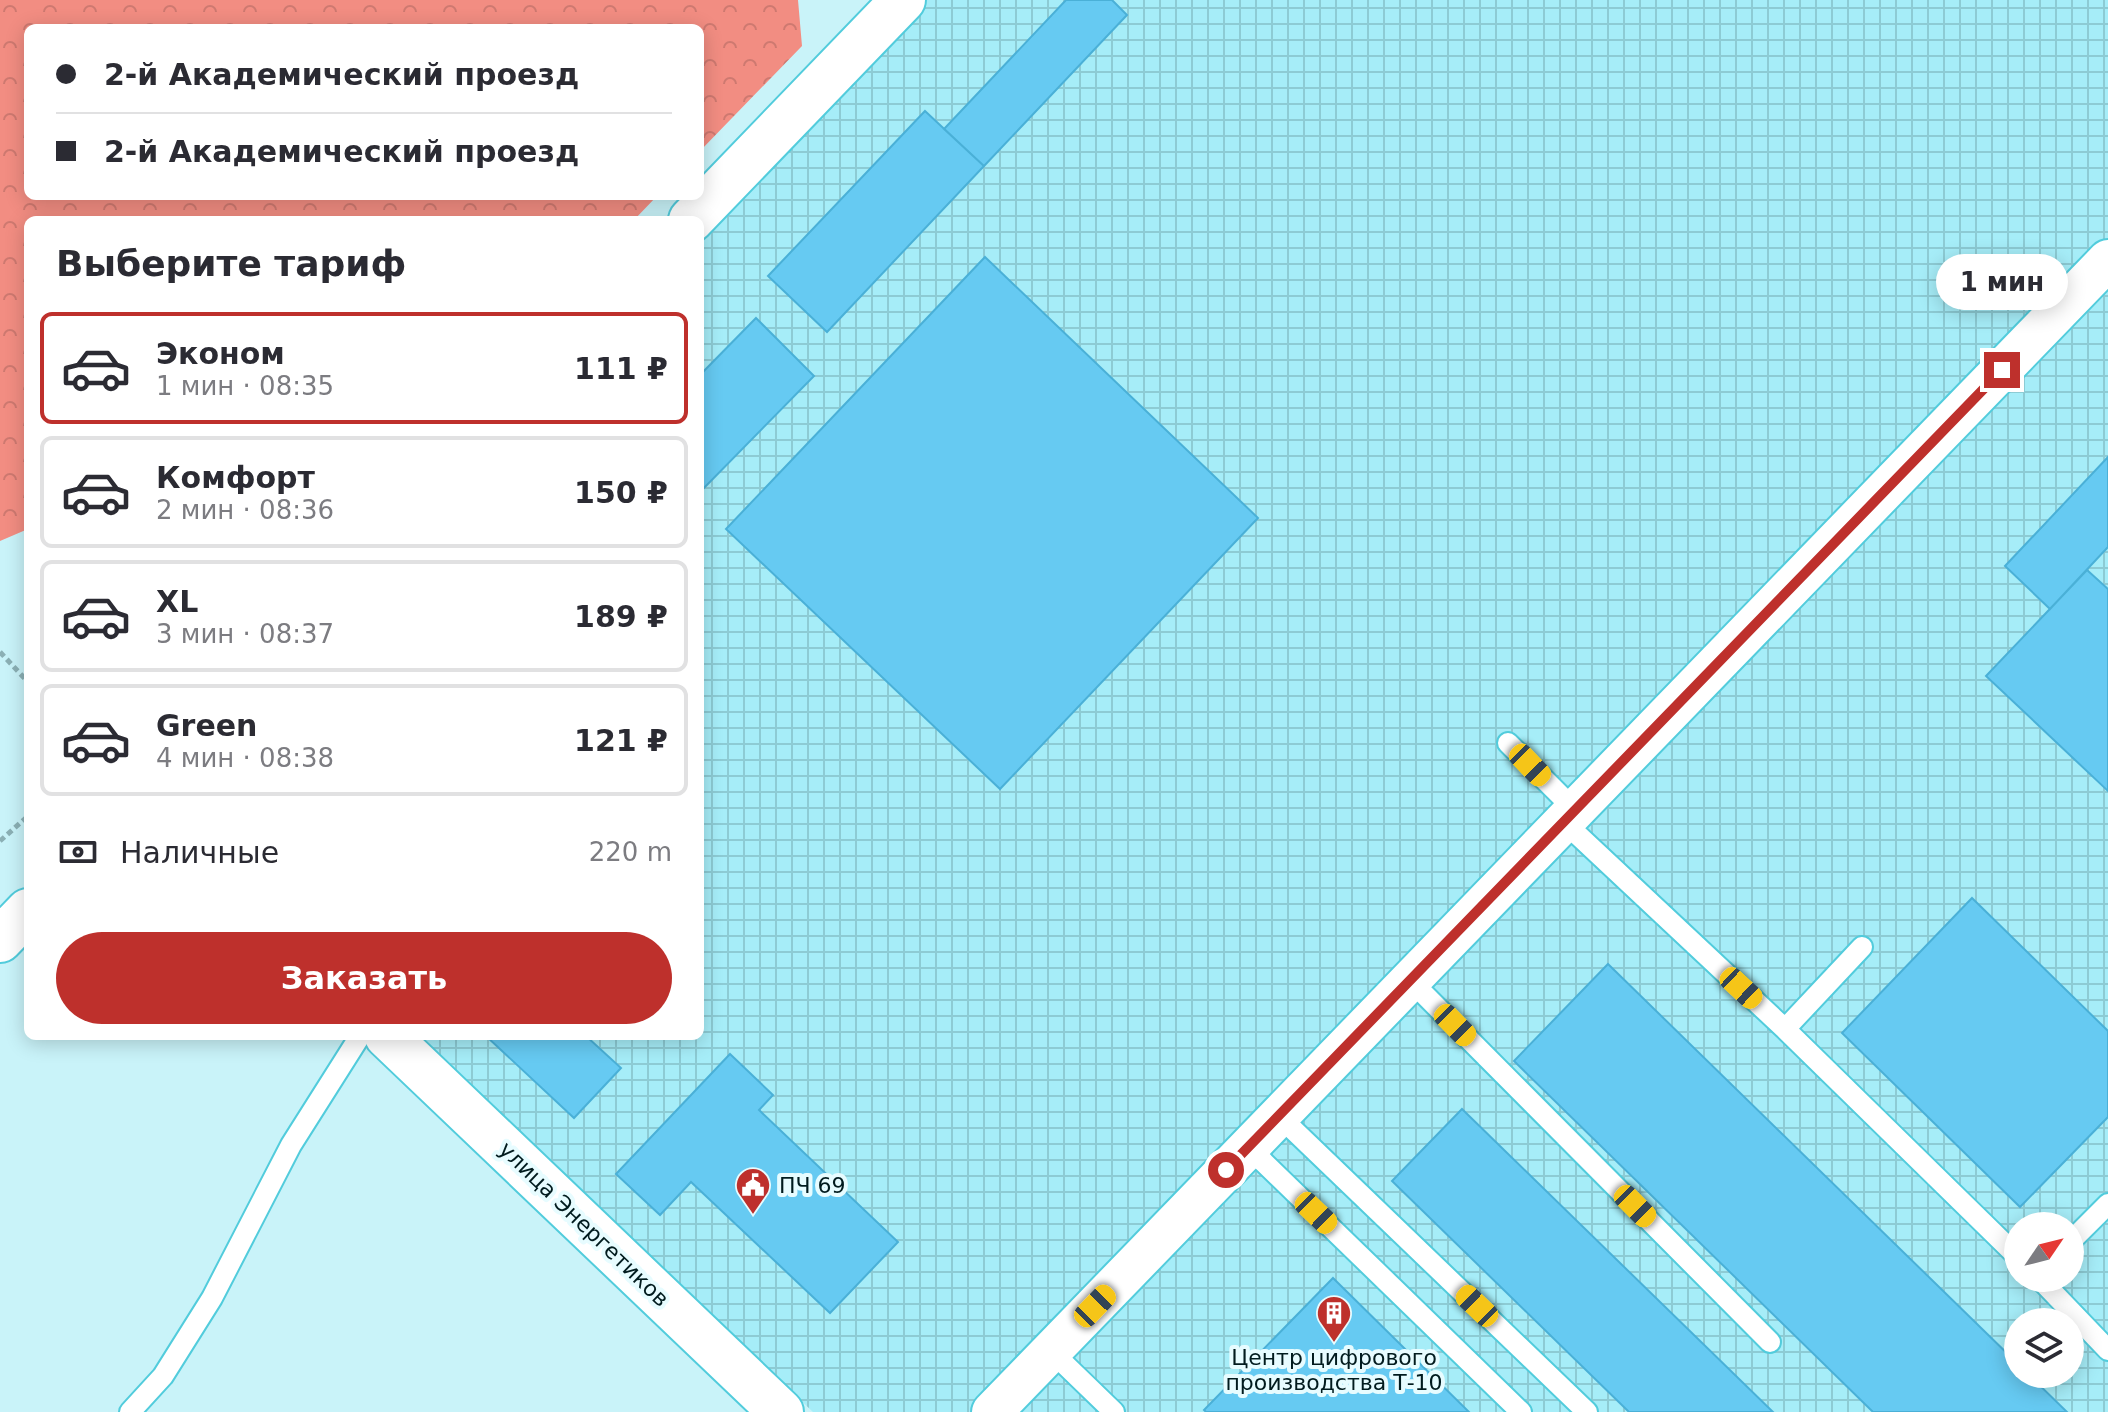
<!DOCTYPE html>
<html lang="ru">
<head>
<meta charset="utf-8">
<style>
	body { margin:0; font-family:"DejaVu Sans",sans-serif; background:#f2f2f3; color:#2b2b33; height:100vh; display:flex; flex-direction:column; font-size:30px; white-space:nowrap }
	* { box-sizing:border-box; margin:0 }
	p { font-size:26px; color:#7c7c81 }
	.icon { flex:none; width:44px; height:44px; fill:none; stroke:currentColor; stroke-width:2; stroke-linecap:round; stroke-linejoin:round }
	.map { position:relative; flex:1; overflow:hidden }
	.drawer { position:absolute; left:24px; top:216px; width:680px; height:824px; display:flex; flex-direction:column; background:#fff; border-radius:12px; box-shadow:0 4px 20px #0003 }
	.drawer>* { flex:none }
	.top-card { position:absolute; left:24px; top:24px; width:680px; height:176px; border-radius:12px; box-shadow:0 4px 20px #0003; display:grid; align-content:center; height:176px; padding:0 32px; background:#fff }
	.needle { width:52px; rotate:55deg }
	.fabs { position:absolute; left:2004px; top:1212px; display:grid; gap:16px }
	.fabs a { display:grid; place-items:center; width:80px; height:80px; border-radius:50%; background:#fff; box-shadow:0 4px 20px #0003; font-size:40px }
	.end { position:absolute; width:36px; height:36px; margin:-18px; border:10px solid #be302c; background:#fff; box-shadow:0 0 0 4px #fff }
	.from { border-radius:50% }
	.bubble { position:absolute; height:56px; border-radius:28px; background:#fff; box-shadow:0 4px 20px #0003; font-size:26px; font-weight:700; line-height:56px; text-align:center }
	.car { position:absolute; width:24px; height:48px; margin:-24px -12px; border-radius:10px; box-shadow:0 0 6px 2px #0007; background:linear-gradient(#f5c518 24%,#345 0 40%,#f5c518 0 76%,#345 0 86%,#f5c518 0) }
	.top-card b { display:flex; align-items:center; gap:28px; height:76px; font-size:30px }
	.top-card b+b { border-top:2px solid #e1e1e2 }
	.top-card i { width:20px; height:20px; background:#2b2b33 }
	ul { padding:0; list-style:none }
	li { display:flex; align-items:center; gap:24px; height:112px; margin:0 16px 12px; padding:0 16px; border:4px solid #e1e1e2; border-radius:12px }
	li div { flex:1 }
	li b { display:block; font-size:30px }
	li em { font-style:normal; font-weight:700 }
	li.current { border-color:#be302c }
	li>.icon { width:72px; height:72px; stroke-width:1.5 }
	h2 { padding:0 32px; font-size:36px; line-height:96px }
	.pay { display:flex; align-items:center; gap:20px; height:88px; padding:0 32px; font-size:30px }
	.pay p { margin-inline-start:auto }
	.button { display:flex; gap:16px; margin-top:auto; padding:16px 32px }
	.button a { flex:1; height:92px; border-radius:48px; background:#be302c; color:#fff; font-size:32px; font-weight:700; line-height:92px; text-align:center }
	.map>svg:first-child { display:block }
	.industrial { fill:url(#industrial-grid); fill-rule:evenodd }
	.forest { fill:url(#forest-crowns) }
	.building { fill:#66caf2; stroke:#4ab0d7; stroke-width:2 }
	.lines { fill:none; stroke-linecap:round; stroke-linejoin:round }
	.lane-casing { stroke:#52ccdc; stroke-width:24 }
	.street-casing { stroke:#52ccdc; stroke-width:44 }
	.secondary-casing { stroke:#52ccdc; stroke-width:48 }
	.path { stroke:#8bb0b5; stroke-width:5; stroke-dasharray:6 4; stroke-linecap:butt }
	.lane { stroke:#fff; stroke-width:20 }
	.street { stroke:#fff; stroke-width:40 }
	.secondary { stroke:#fff; stroke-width:44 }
	.route { stroke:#be302c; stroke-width:10 }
	.labels { text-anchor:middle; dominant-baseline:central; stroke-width:8; stroke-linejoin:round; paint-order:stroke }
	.poi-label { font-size:22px; fill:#011b1e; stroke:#e7fcff; text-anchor:start }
	.street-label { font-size:22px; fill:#011b1e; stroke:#e7fcff }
</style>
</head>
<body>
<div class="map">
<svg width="2108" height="1412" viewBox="0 0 2108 1412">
	<defs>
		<pattern id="industrial-grid" width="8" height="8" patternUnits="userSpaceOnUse" patternTransform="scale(2)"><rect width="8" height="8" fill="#a6edf8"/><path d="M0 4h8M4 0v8" fill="none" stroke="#8dcbd4"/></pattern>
		<pattern id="forest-crowns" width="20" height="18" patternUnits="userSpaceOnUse" patternTransform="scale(2)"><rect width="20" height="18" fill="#f28d82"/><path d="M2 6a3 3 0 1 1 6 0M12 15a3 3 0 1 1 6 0" fill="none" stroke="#ce7970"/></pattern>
	</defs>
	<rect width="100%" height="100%" fill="#c9f3f9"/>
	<path class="industrial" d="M917,0H2108V1412H813L415,1036H700V223ZM2018,1226H2070V1278H2018ZM2018,1322H2070V1374H2018Z"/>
	<path class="forest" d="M0,0H798L802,46L700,151V28H28V196H657L634,220H28V529L0,541Z"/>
	<path class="building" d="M1066,0H1112L1127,15L984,166L944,129Z
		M925,111L984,166L827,332L768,276Z
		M985,257L1258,518L1000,789L726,529Z
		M756,318L814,376L700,492V375Z
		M2108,457V547L2050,609L2005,566Z
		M2087,570L2108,589V791L1986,676Z
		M1972,898L2108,1031V1117L2020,1207L1842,1033Z
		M1608,964L2018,1364V1374H2028L2067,1412H1873L1514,1061Z
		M486,1036H586L621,1068L574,1118Z
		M730,1054L773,1095L759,1110L898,1242L830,1313L691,1182L660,1215L616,1174Z
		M1462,1109L1773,1412H1629L1392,1181Z
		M1333,1278L1469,1412H1206L1204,1410Z"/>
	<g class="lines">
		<g class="lane-casing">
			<path id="lane" d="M1508,743L1575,810
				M1564,822L1785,1029L1862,947
				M1410,980L1770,1342
				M1785,1029L2018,1257
				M1279,1116L1587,1412
				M1248,1147L1521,1412
				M2070,1242L2108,1204
				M2039,1278L2108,1350
				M1051,1351L1114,1412
				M130,1412L163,1376L212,1298L291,1145L360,1036"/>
		</g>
		<g class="street-casing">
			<path id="street" d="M992,1412L2108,260"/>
		</g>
		<g class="secondary-casing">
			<path id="secondary" d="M691,220L903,0
				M0,940L28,911
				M387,1036L781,1412"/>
		</g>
		<path class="path" d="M0,652L28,682
			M0,841L28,816"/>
		<use href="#lane" class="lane"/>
		<use href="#street" class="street"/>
		<use href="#secondary" class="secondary"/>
	</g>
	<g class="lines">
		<path class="route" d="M1226,1170L2002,370"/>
	</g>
	<defs>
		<g id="civic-pin" transform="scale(1.8)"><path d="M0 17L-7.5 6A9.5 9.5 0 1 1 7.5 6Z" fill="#be302c" stroke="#e7fcff"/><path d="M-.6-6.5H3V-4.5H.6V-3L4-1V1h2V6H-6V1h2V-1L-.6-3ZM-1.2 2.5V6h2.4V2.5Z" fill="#fff"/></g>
		<g id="building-pin" transform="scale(1.8)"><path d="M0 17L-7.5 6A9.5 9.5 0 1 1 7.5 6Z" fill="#be302c" stroke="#e7fcff"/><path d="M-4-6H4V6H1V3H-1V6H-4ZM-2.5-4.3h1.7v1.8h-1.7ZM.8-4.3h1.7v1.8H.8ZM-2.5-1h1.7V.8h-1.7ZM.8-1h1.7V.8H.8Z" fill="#fff"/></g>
	</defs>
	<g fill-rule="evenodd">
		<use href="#civic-pin" x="753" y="1185"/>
		<use href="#building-pin" x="1334" y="1313"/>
	</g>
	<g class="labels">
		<g class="poi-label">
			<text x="779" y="1185">ПЧ 69</text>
			<text x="1334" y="1357" text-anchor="middle">Центр цифрового<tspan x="1334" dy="25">производства Т-10</tspan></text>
		</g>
		<g class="street-label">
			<text transform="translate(584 1224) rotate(44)">улица Энергетиков</text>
		</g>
	</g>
</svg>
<div class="fabs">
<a><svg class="needle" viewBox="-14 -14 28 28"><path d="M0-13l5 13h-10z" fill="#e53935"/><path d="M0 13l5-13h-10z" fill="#7c7c81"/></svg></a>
<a><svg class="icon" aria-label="layers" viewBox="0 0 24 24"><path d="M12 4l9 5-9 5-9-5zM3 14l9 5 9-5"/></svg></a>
</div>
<i class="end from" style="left:1226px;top:1170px"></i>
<i class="end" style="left:2002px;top:370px"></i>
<div class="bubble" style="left:1936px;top:254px;width:132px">1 мин</div>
<i class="car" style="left:1530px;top:765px;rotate:136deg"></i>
<i class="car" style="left:1741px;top:988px;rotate:133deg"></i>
<i class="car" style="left:1455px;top:1025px;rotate:135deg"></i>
<i class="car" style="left:1635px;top:1206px;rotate:135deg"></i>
<i class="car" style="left:1316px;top:1213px;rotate:134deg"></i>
<i class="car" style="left:1095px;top:1306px;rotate:44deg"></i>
<i class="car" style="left:1477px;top:1306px;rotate:314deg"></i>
<div class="top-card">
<b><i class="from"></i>2-й Академический проезд</b>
<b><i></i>2-й Академический проезд</b>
</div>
<section class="drawer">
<h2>Выберите тариф</h2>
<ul>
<li class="current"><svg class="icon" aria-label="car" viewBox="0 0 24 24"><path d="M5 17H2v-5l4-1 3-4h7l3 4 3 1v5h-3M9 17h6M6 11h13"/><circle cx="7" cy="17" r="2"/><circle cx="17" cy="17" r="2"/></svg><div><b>Эконом</b><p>1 мин · 08:35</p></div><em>111 ₽</em></li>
<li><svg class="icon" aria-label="car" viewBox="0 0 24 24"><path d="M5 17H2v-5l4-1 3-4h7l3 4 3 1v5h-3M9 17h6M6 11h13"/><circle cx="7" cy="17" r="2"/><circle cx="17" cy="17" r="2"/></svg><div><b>Комфорт</b><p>2 мин · 08:36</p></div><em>150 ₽</em></li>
<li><svg class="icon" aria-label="car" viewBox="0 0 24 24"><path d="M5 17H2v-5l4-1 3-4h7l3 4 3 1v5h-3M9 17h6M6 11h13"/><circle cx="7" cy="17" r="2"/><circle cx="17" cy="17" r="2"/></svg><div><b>XL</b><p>3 мин · 08:37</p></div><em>189 ₽</em></li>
<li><svg class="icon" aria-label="car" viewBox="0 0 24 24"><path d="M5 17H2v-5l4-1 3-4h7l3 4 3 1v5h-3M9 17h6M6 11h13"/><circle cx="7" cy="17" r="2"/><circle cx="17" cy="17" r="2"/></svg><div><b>Green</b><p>4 мин · 08:38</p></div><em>121 ₽</em></li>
</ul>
<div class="pay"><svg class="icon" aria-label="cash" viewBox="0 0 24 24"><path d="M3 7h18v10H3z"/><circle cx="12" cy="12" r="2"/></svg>Наличные<p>220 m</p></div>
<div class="button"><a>Заказать</a></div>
</section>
</div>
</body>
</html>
